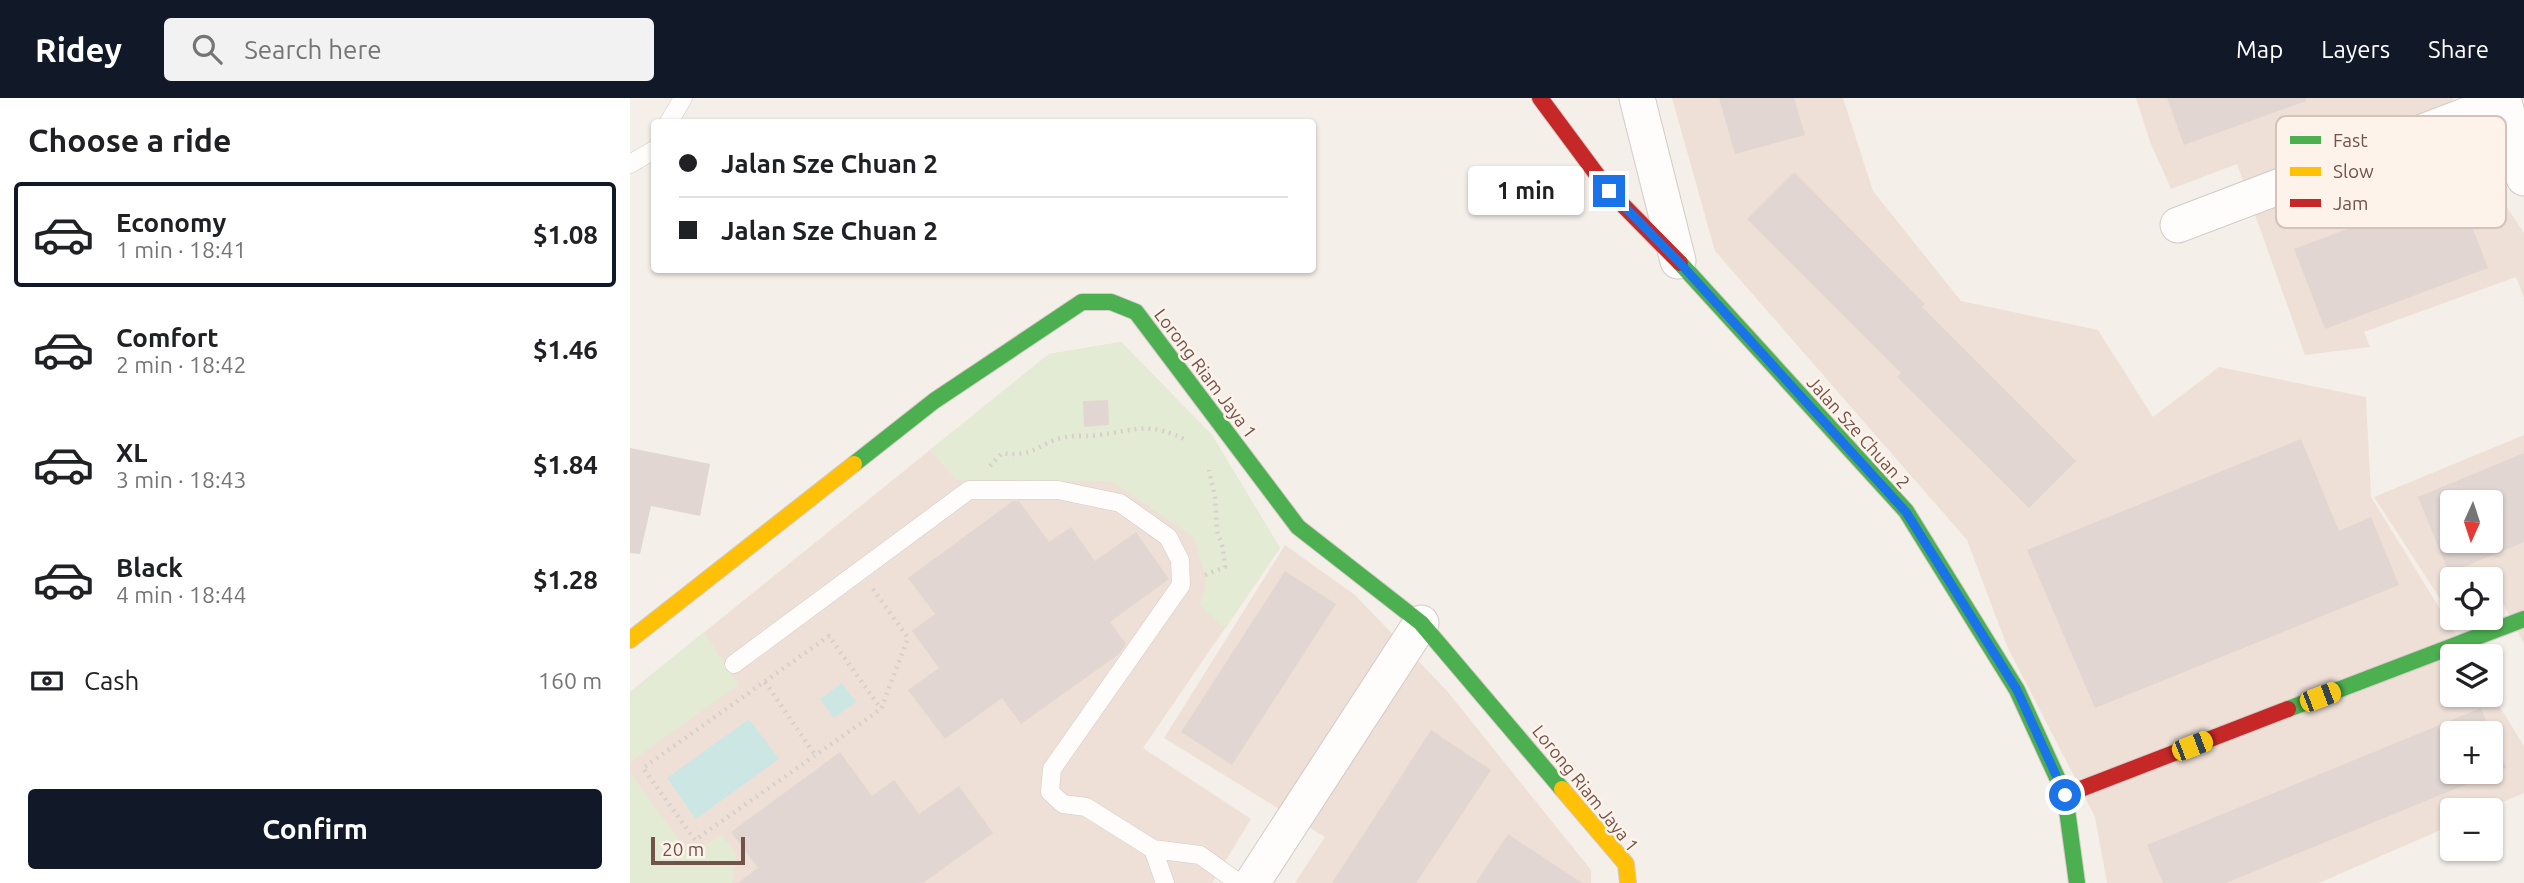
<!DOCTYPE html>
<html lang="en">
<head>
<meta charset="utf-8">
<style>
	body { margin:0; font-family:Ubuntu,sans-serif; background:#f2f2f2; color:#202124; height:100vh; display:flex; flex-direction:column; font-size:26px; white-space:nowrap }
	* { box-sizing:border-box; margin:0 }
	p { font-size:23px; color:#757577 }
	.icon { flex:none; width:38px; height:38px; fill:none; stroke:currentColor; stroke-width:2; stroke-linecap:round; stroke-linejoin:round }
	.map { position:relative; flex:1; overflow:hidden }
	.details { display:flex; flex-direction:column; background:#fff; width:630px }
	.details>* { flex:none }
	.top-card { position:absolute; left:21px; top:21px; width:665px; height:154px; border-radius:7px; box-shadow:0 2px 5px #0004; display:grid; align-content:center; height:154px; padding:0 28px; background:#fff }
	.needle { width:46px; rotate:183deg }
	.tools { position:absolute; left:1810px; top:392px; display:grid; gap:14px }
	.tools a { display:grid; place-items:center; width:63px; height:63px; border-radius:7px; background:#fff; box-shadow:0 2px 5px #0004; font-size:35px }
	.scale { position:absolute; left:21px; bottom:18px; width:94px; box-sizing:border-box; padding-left:7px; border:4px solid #71534c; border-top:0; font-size:19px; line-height:24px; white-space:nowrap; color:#71534c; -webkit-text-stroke:5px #fef3ea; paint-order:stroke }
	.end { position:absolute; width:32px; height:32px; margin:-16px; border:9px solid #1a73e8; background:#fff; box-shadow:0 0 0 4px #fff }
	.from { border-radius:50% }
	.bubble { position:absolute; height:49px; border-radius:7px; background:#fff; box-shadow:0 2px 5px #0004; font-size:23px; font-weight:700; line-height:49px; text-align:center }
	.car { position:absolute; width:21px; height:42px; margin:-21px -10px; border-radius:9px; box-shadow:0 0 5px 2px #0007; background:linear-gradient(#f5c518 24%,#345 0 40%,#f5c518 0 76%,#345 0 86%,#f5c518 0) }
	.top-card b { display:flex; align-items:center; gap:24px; height:66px; font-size:26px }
	.top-card b+b { border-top:2px solid #e0e0e0 }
	.top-card i { width:18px; height:18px; background:#202124 }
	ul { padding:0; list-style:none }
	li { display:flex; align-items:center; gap:21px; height:105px; margin:0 14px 10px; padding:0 14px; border:4px solid transparent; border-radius:7px }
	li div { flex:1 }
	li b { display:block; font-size:26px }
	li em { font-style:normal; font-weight:700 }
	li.selected { border-color:#111827 }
	li>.icon { width:63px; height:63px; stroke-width:1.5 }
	h2 { padding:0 28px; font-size:32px; line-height:84px }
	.pay { display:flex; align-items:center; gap:18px; height:77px; padding:0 28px; font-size:26px }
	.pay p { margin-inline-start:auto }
	.cta { display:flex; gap:14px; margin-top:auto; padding:14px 28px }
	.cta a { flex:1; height:80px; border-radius:7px; background:#111827; color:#fff; font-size:28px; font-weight:700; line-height:80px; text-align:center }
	header { display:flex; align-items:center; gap:42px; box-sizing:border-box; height:98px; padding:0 35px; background:#111827; color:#fff }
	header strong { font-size:33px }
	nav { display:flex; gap:38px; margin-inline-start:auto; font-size:24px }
	.search { width:490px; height:63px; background:#f2f2f2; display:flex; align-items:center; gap:18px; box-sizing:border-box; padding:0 24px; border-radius:7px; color:#757577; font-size:26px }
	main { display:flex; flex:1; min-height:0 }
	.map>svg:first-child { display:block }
	.residential { fill:#eee0d7; fill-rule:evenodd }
	.green { fill:#e4ebd5 }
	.water { fill:#cce6e4 }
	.building { fill:#e1d6d1; fill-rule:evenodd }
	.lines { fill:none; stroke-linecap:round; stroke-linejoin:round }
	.lane-casing { stroke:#d4cac6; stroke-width:19 }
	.street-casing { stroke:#d4cac6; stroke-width:37 }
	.fast-casing { stroke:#d4cac6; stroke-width:18 }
	.slow-casing { stroke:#d4cac6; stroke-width:18 }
	.jam-casing { stroke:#d4cac6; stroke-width:18 }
	.path { stroke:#d8cfcd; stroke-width:4.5; stroke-dasharray:2 5; stroke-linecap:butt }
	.lane { stroke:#fefdfc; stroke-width:18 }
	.street { stroke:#fefdfc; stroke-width:35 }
	.fast { stroke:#4caf50; stroke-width:16 }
	.slow { stroke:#ffc107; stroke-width:16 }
	.jam { stroke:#c62828; stroke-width:16 }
	.route { stroke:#1a73e8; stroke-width:9 }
	.labels { text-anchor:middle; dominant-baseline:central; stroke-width:5; stroke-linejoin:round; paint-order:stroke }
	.street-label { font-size:18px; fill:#71534c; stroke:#fef3ea }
	.key { fill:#fef3ea; stroke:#d4c3bb; stroke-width:2 }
	.key-label { font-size:19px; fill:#71534c }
</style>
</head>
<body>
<header>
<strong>Ridey</strong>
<div class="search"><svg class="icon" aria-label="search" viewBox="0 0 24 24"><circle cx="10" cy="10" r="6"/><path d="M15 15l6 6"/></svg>Search here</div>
<nav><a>Map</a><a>Layers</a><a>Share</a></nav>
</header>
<main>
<section class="details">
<h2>Choose a ride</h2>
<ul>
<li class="selected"><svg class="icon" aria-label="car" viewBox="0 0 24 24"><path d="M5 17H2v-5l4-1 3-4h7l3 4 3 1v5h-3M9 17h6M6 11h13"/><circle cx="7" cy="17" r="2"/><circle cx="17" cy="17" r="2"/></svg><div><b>Economy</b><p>1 min · 18:41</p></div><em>$1.08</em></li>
<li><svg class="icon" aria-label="car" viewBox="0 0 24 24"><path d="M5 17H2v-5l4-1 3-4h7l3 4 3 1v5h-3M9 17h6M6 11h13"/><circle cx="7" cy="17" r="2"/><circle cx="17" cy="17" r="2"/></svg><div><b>Comfort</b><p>2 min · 18:42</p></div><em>$1.46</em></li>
<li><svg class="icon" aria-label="car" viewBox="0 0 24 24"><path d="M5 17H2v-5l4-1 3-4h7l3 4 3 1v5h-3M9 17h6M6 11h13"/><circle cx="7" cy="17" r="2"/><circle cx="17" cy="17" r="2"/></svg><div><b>XL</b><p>3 min · 18:43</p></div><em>$1.84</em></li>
<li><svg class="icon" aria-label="car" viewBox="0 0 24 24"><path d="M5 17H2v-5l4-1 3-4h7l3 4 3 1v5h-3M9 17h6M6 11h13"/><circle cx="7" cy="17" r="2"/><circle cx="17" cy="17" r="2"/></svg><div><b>Black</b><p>4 min · 18:44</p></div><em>$1.28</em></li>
</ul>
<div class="pay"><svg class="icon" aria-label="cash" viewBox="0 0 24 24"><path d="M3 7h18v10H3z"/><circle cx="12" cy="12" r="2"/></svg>Cash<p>160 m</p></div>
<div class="cta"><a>Confirm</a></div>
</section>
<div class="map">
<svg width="1894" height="785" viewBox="0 0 1894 785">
	<rect width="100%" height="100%" fill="#f5efe9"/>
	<path class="residential" d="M1042,0H1213L1243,93L1331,203L1468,232L1523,319L1589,269L1736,299L1741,399L1839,558H1822V597H1860V593L1894,648V695L1854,712H1822V727L1689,785H1477L1465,719L1377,548L1337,442L1085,153ZM1822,635H1860V674H1822Z
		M1506,0H1823L1822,61L1858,81L1894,135V200L1886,179L1734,234L1740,249L1675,257L1607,66L1541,91L1520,44Z
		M491,244L582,337L650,450L513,650L621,721L582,785H0V594L419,256Z
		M1894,337V546L1866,492L1860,494V481H1822V512L1818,513L1744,399ZM1822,404H1860V443H1822Z
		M655,447L725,497L817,593L961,772V785H665L695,739L534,640Z"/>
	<path class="green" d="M491,244L582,337L650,450L595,531L569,506L575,492L576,479L564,439L481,383L327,382L300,352L419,256Z
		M74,534L108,587L0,664V594Z
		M0,675L61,758L92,736L106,758L102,785H0Z"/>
	<path class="water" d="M212,585L226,604L204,620L190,601Z
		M119,621L149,661L66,721L37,680Z"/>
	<path class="building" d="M1089,0H1164L1175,37L1105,56Z
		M1537,0H1676V3L1554,47Z
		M1164,74L1295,206L1292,209L1446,363L1399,410L1267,279L1271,275L1117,121Z
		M1827,90L1858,170L1695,231L1664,151Z
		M478,302L479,327L454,329L453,303Z
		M1671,341L1709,433L1741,419L1769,487L1465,610L1397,452Z
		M0,350L80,366L70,418L21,408L10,456L0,455Z
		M1894,355V444L1819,475L1788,399ZM1822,404H1860V443H1822Z
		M383,403H389L419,444L441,429L465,463L506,434L539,481L480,524L496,546L489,556L391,626L372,600L315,641L278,592L309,570L282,533L305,516L278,480Z
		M655,473L706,506L602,667L551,634Z
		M1851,610L1876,670L1596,785H1533L1517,747ZM1822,635H1860V674H1822Z
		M801,632L861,672L786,785H702Z
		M210,654L242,698L264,682L289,716L329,688L363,735L293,785H108L128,770L101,734Z
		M878,736L952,785H846Z"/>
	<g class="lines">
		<g class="lane-casing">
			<path id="lane" d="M39,24L53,0
				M0,66L24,52
				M104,566L339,392H428L490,405L538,439L550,462L551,487L422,671L420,694L433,706L456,709L523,751L570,757L609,785
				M523,751L535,785"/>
		</g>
		<g class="street-casing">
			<path id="street" d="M1007,0L1048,163
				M1873,0L1894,80
				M1548,127L1874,3
				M622,785L791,525"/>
		</g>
		<g class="fast-casing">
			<path id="fast" d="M1050,165L1276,413L1387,592L1435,697L1447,785
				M224,366L304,303L452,204H481L506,214L668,429L791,525L932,691
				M1658,611L1894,521"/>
		</g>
		<g class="slow-casing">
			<path id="slow" d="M0,542L224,366
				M932,691L996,766L998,785"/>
		</g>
		<g class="jam-casing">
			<path id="jam" d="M910,0L979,93L1050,165
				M1435,697L1658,611"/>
		</g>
		<path class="path" d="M360,368L372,355C405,360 407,345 435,339C445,337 457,339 468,337C507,332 519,323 558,343
			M575,477L595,469L593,450L587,433L585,399L579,372
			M243,491L278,540L251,611L65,742L13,670L199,538L251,611
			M135,584L185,657"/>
		<use href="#lane" class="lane"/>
		<use href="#street" class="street"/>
		<use href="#fast" class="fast"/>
		<use href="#slow" class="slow"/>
		<use href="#jam" class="jam"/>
	</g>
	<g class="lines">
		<path class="route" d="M979,93L1048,163L1276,414L1387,592L1435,697"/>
	</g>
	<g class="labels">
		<g class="street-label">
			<text transform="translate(576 275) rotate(53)">Lorong Riam Jaya 1</text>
			<text transform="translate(1229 334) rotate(48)">Jalan Sze Chuan 2</text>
			<text transform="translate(956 690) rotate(51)">Lorong Riam Jaya 1</text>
		</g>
	</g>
	<rect x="1646" y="18" width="230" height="112" rx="10" class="key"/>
	<rect x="1660" y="38" width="31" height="8" fill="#4caf50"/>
	<rect x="1660" y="69" width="31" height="9" fill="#ffc107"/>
	<rect x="1660" y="101" width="31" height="8" fill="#c62828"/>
	<g class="key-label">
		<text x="1703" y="49">Fast</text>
		<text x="1703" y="80">Slow</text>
		<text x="1703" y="112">Jam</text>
	</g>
</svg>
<div class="tools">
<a><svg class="needle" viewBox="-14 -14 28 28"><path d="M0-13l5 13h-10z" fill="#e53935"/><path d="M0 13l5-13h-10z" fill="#757577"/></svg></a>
<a><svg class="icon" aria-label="locate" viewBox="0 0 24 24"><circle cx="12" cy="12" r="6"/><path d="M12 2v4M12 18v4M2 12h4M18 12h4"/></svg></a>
<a><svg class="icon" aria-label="layers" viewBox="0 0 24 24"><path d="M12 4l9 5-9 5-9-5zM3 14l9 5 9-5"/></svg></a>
<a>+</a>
<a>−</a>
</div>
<div class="scale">20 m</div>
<i class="end from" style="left:1435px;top:697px"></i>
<i class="end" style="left:979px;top:93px"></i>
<div class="bubble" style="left:838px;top:68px;width:116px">1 min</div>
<i class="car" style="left:1690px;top:599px;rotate:69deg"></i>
<i class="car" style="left:1562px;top:648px;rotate:69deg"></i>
<div class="top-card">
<b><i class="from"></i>Jalan Sze Chuan 2</b>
<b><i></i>Jalan Sze Chuan 2</b>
</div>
</div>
</main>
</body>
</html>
